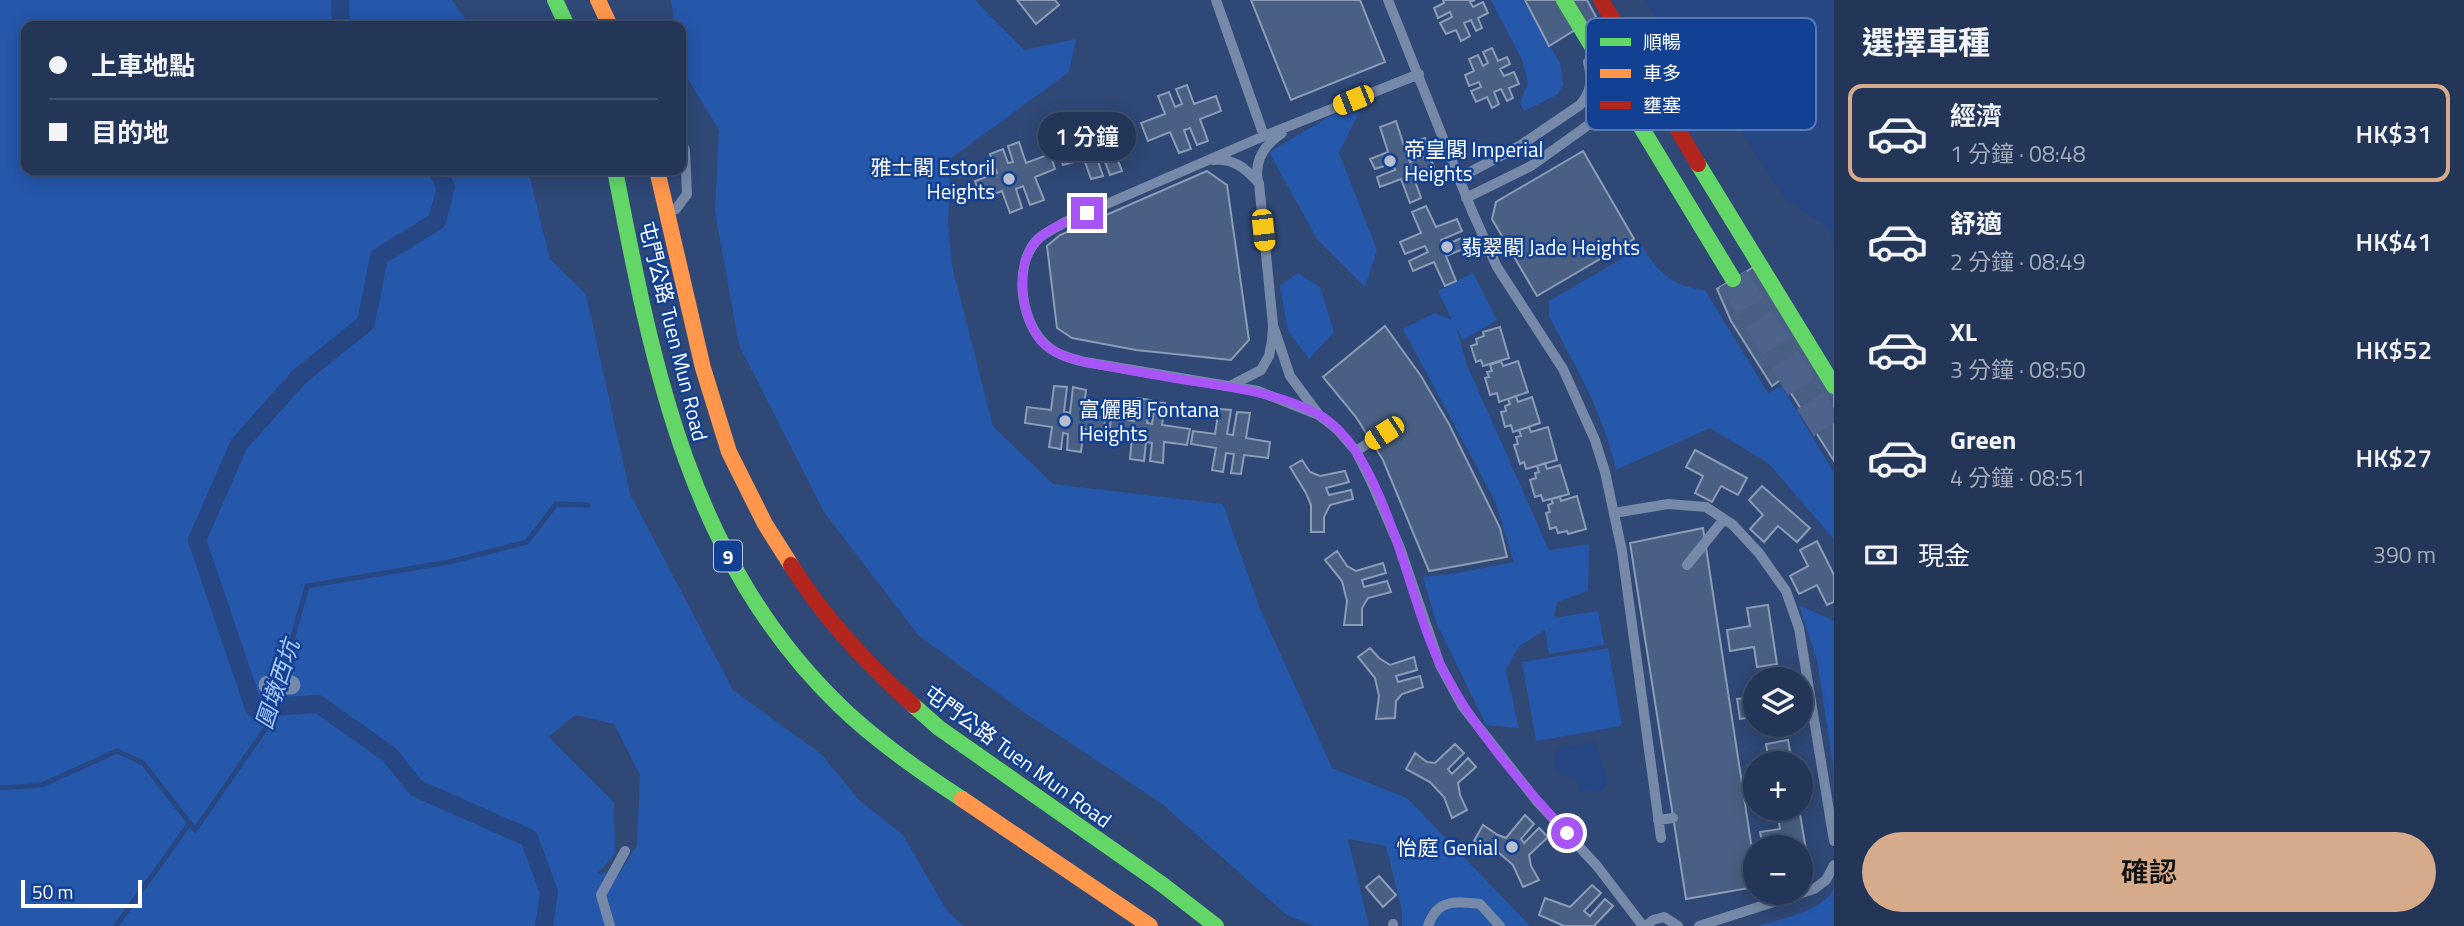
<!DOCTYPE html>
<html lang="zh-TW">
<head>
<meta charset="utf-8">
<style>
	body { margin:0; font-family:"Titillium Web","Noto Sans TC",sans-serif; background:#2b3e5e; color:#f1f3f6; height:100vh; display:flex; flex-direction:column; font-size:26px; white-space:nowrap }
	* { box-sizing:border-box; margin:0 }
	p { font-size:23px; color:#a3abba }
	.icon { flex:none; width:38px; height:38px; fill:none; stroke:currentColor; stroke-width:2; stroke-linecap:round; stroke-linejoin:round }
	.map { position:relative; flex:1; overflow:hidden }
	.details { display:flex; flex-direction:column; background:#233658; width:630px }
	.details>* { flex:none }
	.guide { position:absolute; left:21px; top:21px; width:665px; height:154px; border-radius:14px; box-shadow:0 4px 18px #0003,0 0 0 2px #40506e; display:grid; align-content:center; height:154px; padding:0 28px; background:#233658 }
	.controls { position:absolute; left:1743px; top:667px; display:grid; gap:14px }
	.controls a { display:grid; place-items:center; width:70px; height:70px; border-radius:50%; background:#233658; box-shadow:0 4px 18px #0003,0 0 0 2px #40506e; font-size:35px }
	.scale { position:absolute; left:21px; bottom:18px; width:121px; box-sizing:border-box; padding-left:7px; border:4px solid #fff; border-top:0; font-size:19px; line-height:24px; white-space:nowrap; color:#fff; -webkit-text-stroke:5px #124093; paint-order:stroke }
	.end { position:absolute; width:32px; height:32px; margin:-16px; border:9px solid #a855f7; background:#fff; box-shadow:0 0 0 4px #fff }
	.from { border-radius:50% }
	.bubble { position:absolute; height:49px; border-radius:24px; background:#233658; box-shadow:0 4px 18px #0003,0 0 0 2px #40506e; font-size:23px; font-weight:600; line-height:49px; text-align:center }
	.car { position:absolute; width:21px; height:42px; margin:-21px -10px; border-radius:9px; box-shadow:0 0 5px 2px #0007; background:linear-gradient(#f5c518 24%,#345 0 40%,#f5c518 0 76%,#345 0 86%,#f5c518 0) }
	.guide b { display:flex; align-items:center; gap:24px; height:66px; font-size:26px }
	.guide b+b { border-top:2px solid #40506e }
	.guide i { width:18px; height:18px; background:#f1f3f6 }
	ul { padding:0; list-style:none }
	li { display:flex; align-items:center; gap:21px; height:98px; margin:0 14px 10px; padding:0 14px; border:4px solid transparent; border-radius:14px }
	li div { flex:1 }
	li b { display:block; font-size:26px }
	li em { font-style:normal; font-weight:600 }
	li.on { border-color:#d6ab8b }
	li>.icon { width:63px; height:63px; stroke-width:1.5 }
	h2 { padding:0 28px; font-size:32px; line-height:84px }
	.pay { display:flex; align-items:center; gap:18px; height:77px; padding:0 28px; font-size:26px }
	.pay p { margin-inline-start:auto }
	.primary-button { display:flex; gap:14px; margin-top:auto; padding:14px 28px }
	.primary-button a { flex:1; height:80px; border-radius:42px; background:#d6ab8b; color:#111; font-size:28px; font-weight:600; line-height:80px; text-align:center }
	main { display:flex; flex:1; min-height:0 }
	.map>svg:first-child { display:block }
	.green { fill:#2557aa; fill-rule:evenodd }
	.water { fill:#264784 }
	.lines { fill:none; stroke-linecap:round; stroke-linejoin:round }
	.stream { stroke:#264784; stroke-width:5 }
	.canal { stroke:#264784; stroke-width:18 }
	.building { fill:#4a5f84; stroke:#8c9bb6; stroke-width:2 }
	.primary-tunnel { stroke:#4e638b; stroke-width:32; stroke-dasharray:32 16; stroke-linecap:butt }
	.lane { stroke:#7789a9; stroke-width:10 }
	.street { stroke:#7789a9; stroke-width:19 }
	.fast { stroke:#63d668; stroke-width:16 }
	.slow { stroke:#ff974d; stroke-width:16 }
	.jam { stroke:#b3261e; stroke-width:16 }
	.route { stroke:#a855f7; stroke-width:9 }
	.poi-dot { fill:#b6bfcf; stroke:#124093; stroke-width:2.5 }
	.labels { text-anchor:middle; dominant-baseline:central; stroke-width:5; stroke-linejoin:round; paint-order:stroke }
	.shield { fill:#124093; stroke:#b8c6df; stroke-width:2 }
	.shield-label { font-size:19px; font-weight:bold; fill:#fff }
	.poi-label { font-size:21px; fill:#fff; stroke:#124093; text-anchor:start }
	.street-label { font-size:21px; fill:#fff; stroke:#124093 }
	.water-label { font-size:23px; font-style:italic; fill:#abc9fa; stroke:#124093 }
	.key { fill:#124093; stroke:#5979b3; stroke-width:2 }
	.key-label { font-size:19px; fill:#fff }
</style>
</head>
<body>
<main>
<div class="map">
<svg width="1834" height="926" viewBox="0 0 1834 926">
	<rect width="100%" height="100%" fill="#2f4876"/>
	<path class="green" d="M0,0H452L470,26H26V170H528L550,259L586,294L630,494L733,690L821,754L858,799L903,835L947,911L964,926H0ZM575,715L614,724L640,775L637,845L619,874H597L615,854L614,802L549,737Z
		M671,0H975L1024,50L1076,39L1069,72L951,158L948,223L952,266L993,426L1053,484L1223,504L1260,609L1332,768L1407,798L1530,926H1402V910L1386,846L1348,839L1369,926H1314L1287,915L1161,803L1022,711L918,635L824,512L739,345L715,211L719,130L686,76L681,51V26H675Z
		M1491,0H1523L1560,63L1563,85L1557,95L1524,111L1520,103L1528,82L1522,60Z
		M1359,112L1339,153L1377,250L1365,287L1317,239L1269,152L1334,114Z
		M1642,247C1659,273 1673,287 1705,290L1768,393L1782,386L1834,473V539L1768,463L1710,428L1616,470C1604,414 1575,366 1549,316V301Z
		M1298,273L1320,287L1334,332L1309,359L1288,331L1280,286Z
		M1473,273L1497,320L1463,340L1456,327L1467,365L1549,550L1589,544L1588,591L1557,602L1554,618L1598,611L1604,645L1549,654L1545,630L1518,647L1506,670L1519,728L1486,725L1436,622L1423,577L1452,574L1514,562L1495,501L1403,329L1435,313L1452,320L1438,291Z
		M1799,605L1834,621V771L1817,660Z
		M1608,648L1622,726L1536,741L1522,662Z
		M1834,888V926H1758C1780,919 1824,911 1834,888Z"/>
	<path class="water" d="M1644,0H1834V246L1829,228L1785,199L1712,87L1678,55Z
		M1595,742L1608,783L1603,790L1596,793L1580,789L1576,777C1556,778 1550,765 1558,748Z"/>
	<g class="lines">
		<path class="stream" d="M281,680L307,586L449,562L527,542L556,504L588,505
			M0,788L42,785L117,751L143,763L195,830L266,728L278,690
			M116,926L190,823"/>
		<path class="canal" d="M340,0L341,26
			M437,170L446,187L437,221L379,257L366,323L300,376L239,444L197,540L254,708L318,704L390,755L416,788L529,838L549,892L544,926"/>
	</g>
	<path class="building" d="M1017,0H1055L1059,5L1036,24Z
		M1251,0H1360L1385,62L1291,100Z
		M1443,0H1475L1470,2L1473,7L1483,2L1488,13L1478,18L1482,28L1476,31L1471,20L1464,23L1470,36L1461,41L1456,30L1446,34L1440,23L1452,17L1450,12L1438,18L1434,8L1444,3Z
		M1525,0H1587L1596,17L1549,46Z
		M1492,48L1498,61L1507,57L1510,64L1500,69L1504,76L1514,72L1519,84L1509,88L1513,98L1507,101L1501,89L1494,92L1499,104L1492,108L1487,97L1476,102L1471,91L1481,87L1479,82L1469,86L1465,75L1474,71L1469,59L1478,55L1483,66L1488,63L1483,52Z
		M1187,85L1194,104L1216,96L1221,111L1200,119L1208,141L1197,145L1190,128L1184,130L1191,149L1179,153L1170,132L1148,141L1141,123L1165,114L1158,96L1169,92L1175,107L1182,104L1176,89Z
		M1102,114L1110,134L1130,127L1136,143L1114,150L1122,171L1110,175L1103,156L1097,158L1103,176L1091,179L1084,159L1063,165L1058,151L1079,144L1073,123L1085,118L1091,135L1096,133L1090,117Z
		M1396,121L1404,146L1425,138L1428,150L1408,157L1410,162L1429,155L1434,167L1413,175L1421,198L1410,203L1401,179L1380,187L1377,177L1395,170L1393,163L1375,169L1370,159L1388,152L1380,127Z
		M1019,142L1026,163L1050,154L1055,169L1035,177L1044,200L1030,205L1023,186L1016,189L1022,208L1010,213L1002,191L981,199L975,181L997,173L990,154L1003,149L1008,163L1013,162L1008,146Z
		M1583,151L1634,239L1537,296L1492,219L1496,202Z
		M1207,171L1227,185L1249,340L1231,360L1136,350L1072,338L1057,328L1047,246L1060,235Z
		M1426,206L1436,227L1457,219L1462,231L1441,240L1443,246L1464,237L1468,247L1446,256L1456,281L1445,286L1434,262L1413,271L1409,261L1428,252L1425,246L1405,254L1400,242L1421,233L1412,212Z
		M1757,265L1834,388V461L1782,379L1772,386L1731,321L1717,289Z
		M1385,326L1421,376L1449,424L1500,528L1507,557L1429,571L1383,460L1356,417L1323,377Z
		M1500,327L1509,358L1483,366L1481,360L1476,362L1471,346L1477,344L1476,339L1484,336L1483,332Z
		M1501,361L1503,366L1518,361L1528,392L1499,402L1497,393L1490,395L1485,378L1489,377L1487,372L1492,371L1490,365Z
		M1054,386L1067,387L1064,412L1070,413L1073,387L1086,390L1083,415L1105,418L1104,432L1084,429L1081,452L1067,450L1068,434L1063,433L1061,449L1049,447L1052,427L1025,423L1027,407L1051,410Z
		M1516,396L1518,402L1532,397L1540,423L1513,432L1511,425L1505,427L1501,412L1506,411L1505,406L1510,404L1508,399Z
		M1137,398L1151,400L1147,423L1152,424L1155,402L1165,403L1162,425L1190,429L1187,445L1164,442L1163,463L1150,461L1152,443L1146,442L1144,461L1130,459L1132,437L1109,434L1111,418L1134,421Z
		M1219,409L1231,410L1227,434L1233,435L1237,412L1250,413L1246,438L1270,442L1268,458L1244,455L1241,474L1231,473L1234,454L1226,453L1223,472L1212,470L1216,448L1191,444L1193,431L1215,434Z
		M1529,427L1531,432L1548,427L1557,460L1526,469L1524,462L1520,464L1514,445L1518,444L1516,437L1521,436L1519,430Z
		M1695,450L1747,478L1738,495L1721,486L1712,502L1695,493L1703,476L1686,467Z
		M1302,460L1310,472L1320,476L1345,471L1349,482L1326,488L1329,495L1351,490L1353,499L1330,505L1324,517V532H1311V505L1306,493L1290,467Z
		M1545,463L1547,469L1560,465L1569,494L1543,501L1541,495L1535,497L1530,480L1536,478L1535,473L1539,472L1537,466Z
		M1762,486L1810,528L1797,542L1778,526L1764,542L1750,529L1763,515L1749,500Z
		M1577,496L1586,529L1568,534L1567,531L1558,533L1556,527L1550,529L1546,513L1550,512L1548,505L1553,503L1551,499L1560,497L1561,501Z
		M1703,528L1755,869V887L1686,899L1630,543Z
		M1817,541L1834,575V602L1827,605L1817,585L1799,594L1790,576L1808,566L1800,550Z
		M1337,551L1347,566L1356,571L1383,563L1386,573L1362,580L1364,587L1387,581L1391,592L1368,598L1362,608V625H1344L1347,601L1342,581L1325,560Z
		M1768,605L1777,664L1757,667L1754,647L1730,651L1727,630L1750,626L1747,608Z
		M1370,648L1379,658L1390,665L1414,657L1417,670L1396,676L1398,682L1420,676L1423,687L1402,694L1396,701L1395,718L1376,719L1379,696L1375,678L1358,657Z
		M1779,675L1780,679H1759L1758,677Z
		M1755,697V717L1740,719L1737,699Z
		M1765,724H1786L1787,733L1766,735Z
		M1788,740L1792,763H1766L1769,762L1766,744Z
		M1455,744L1464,753L1448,769L1452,774L1468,758L1476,767L1458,783L1460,795L1467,810L1452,818L1444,797L1430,782L1406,769L1415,753L1427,762L1435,763Z
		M1755,765V787L1752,788L1748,766Z
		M1799,808L1809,868L1801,869V847H1763L1760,832L1780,829L1777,811Z
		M1525,815L1534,824L1521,839L1524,843L1539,828L1548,837L1529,855L1531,866L1539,880L1523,887L1513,865L1498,852L1474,841L1483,825L1498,835L1506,838Z
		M1379,876L1396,895L1383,907L1366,887Z
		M1592,885L1601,893L1584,911L1590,916L1605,899L1613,906L1594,926H1564L1539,915L1545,898L1570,907Z"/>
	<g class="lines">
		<path class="primary-tunnel" d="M1733,279L1834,438"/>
		<path class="lane" d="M1216,0L1264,136
			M1388,0L1472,211L1497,267L1563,369L1595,440L1605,472L1622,551L1661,838
			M1213,160C1234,158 1245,168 1259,183L1273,325L1272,341L1269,356L1261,370L1230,386
			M1459,178L1521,145L1580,105C1592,91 1592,79 1588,62
			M1258,182C1254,161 1264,145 1282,133
			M1466,198L1531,166L1591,123L1622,104
			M676,209L687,194L685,150L681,141
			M1273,325L1290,376L1319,415L1337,429L1356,451L1371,481L1400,548L1440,665L1463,707L1536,800L1597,866L1643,926
			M1319,415L1258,391L1085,362C1069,358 1053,354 1042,341C1020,317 1014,265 1037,240C1044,233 1056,228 1065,222L1264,136L1419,74
			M1356,451L1384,433
			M1614,513L1668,504L1706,507L1733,525L1759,553L1786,591L1799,628L1834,841
			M1687,565L1724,519
			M1658,820L1673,818
			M1393,924V926
			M610,926L601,895L625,851
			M1428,926C1437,899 1455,901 1480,904L1500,926
			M1646,926L1653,920L1664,917L1678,926
			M1699,926L1814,889L1826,880L1834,865"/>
		<path class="street" d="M268,685H291"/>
		<path class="fast" d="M555,0L567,26
			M1564,0L1733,279
			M1698,164L1834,386
			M615,170C653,367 689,559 839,705C876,741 919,771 962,799
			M913,705L939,728L1163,885L1216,926"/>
		<path class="slow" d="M598,0L610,26
			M657,170L703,368L729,452L765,524L791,565
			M962,799L1150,926"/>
		<path class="jam" d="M1601,0L1698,164
			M791,565C823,617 867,664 913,705"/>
	</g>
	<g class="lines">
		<path class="route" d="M1087,213C1071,220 1051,227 1038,239C1013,263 1021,317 1041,341C1053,354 1069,358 1085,362C1127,370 1169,378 1211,384C1248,390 1284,396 1318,414C1387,452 1407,601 1442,668C1474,730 1520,782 1567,833"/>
	</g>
	<g class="poi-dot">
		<circle cx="1390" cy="161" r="7"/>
		<circle cx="1009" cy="179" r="7"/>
		<circle cx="1447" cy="247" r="7"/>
		<circle cx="1065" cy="421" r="7"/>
		<circle cx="1512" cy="847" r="7"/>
	</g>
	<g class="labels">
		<rect class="shield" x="714" y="540.5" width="28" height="31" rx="5"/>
		<g class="shield-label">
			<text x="728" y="556">9</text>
		</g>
		<g class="poi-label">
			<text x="1404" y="149">帝皇閣 Imperial<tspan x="1404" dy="24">Heights</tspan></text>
			<text x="995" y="167" text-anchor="end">雅士閣 Estoril<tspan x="995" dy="24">Heights</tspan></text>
			<text x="1461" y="247">翡翠閣 Jade Heights</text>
			<text x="1079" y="409">富儷閣 Fontana<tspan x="1079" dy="24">Heights</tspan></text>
			<text x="1498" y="847" text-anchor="end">怡庭 Genial</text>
		</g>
		<g class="street-label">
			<text transform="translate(674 331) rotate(76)">屯門公路 Tuen Mun Road</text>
			<text transform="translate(1018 756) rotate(36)">屯門公路 Tuen Mun Road</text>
		</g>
		<g class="water-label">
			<text transform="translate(277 684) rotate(-72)">圓墩西坑</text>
		</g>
	</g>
	<rect x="1586" y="18" width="230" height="112" rx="10" class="key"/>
	<rect x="1600" y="38" width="31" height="8" fill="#63d668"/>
	<rect x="1600" y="69" width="31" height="9" fill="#ff974d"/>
	<rect x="1600" y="101" width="31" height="8" fill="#b3261e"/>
	<g class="key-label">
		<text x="1643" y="49">順暢</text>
		<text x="1643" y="80">車多</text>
		<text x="1643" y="112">壅塞</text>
	</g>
</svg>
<div class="controls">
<a><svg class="icon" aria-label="layers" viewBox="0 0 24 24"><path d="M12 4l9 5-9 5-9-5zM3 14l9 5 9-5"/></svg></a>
<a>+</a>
<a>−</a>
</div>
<div class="scale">50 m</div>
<i class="end from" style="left:1567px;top:833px"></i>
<i class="end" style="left:1087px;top:213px"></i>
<div class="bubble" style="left:1038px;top:112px;width:98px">1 分鐘</div>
<i class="car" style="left:1353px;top:100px;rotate:248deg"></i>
<i class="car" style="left:1263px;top:230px;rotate:174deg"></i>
<i class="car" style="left:1384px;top:433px;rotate:237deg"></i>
<div class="guide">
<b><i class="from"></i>上車地點</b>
<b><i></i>目的地</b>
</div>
</div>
<section class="details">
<h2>選擇車種</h2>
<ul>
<li class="on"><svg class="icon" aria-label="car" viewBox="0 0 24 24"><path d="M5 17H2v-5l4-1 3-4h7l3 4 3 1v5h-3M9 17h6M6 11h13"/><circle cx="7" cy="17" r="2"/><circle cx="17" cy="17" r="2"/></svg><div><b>經濟</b><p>1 分鐘 · 08:48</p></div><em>HK$31</em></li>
<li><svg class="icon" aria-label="car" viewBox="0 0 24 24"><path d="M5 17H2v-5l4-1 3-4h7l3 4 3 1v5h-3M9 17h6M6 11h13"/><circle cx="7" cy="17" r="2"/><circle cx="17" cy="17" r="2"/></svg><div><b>舒適</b><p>2 分鐘 · 08:49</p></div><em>HK$41</em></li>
<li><svg class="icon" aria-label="car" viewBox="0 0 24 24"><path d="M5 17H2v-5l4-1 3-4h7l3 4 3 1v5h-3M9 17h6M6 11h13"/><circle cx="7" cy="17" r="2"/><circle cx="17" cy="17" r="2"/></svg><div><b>XL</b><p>3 分鐘 · 08:50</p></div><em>HK$52</em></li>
<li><svg class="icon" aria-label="car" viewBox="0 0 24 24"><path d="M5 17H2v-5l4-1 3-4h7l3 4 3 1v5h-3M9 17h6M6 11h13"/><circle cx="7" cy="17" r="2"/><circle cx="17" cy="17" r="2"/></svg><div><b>Green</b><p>4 分鐘 · 08:51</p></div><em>HK$27</em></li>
</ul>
<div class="pay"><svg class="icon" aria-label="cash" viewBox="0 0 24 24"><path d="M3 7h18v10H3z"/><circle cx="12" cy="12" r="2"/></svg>現金<p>390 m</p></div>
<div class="primary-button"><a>確認</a></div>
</section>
</main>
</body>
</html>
